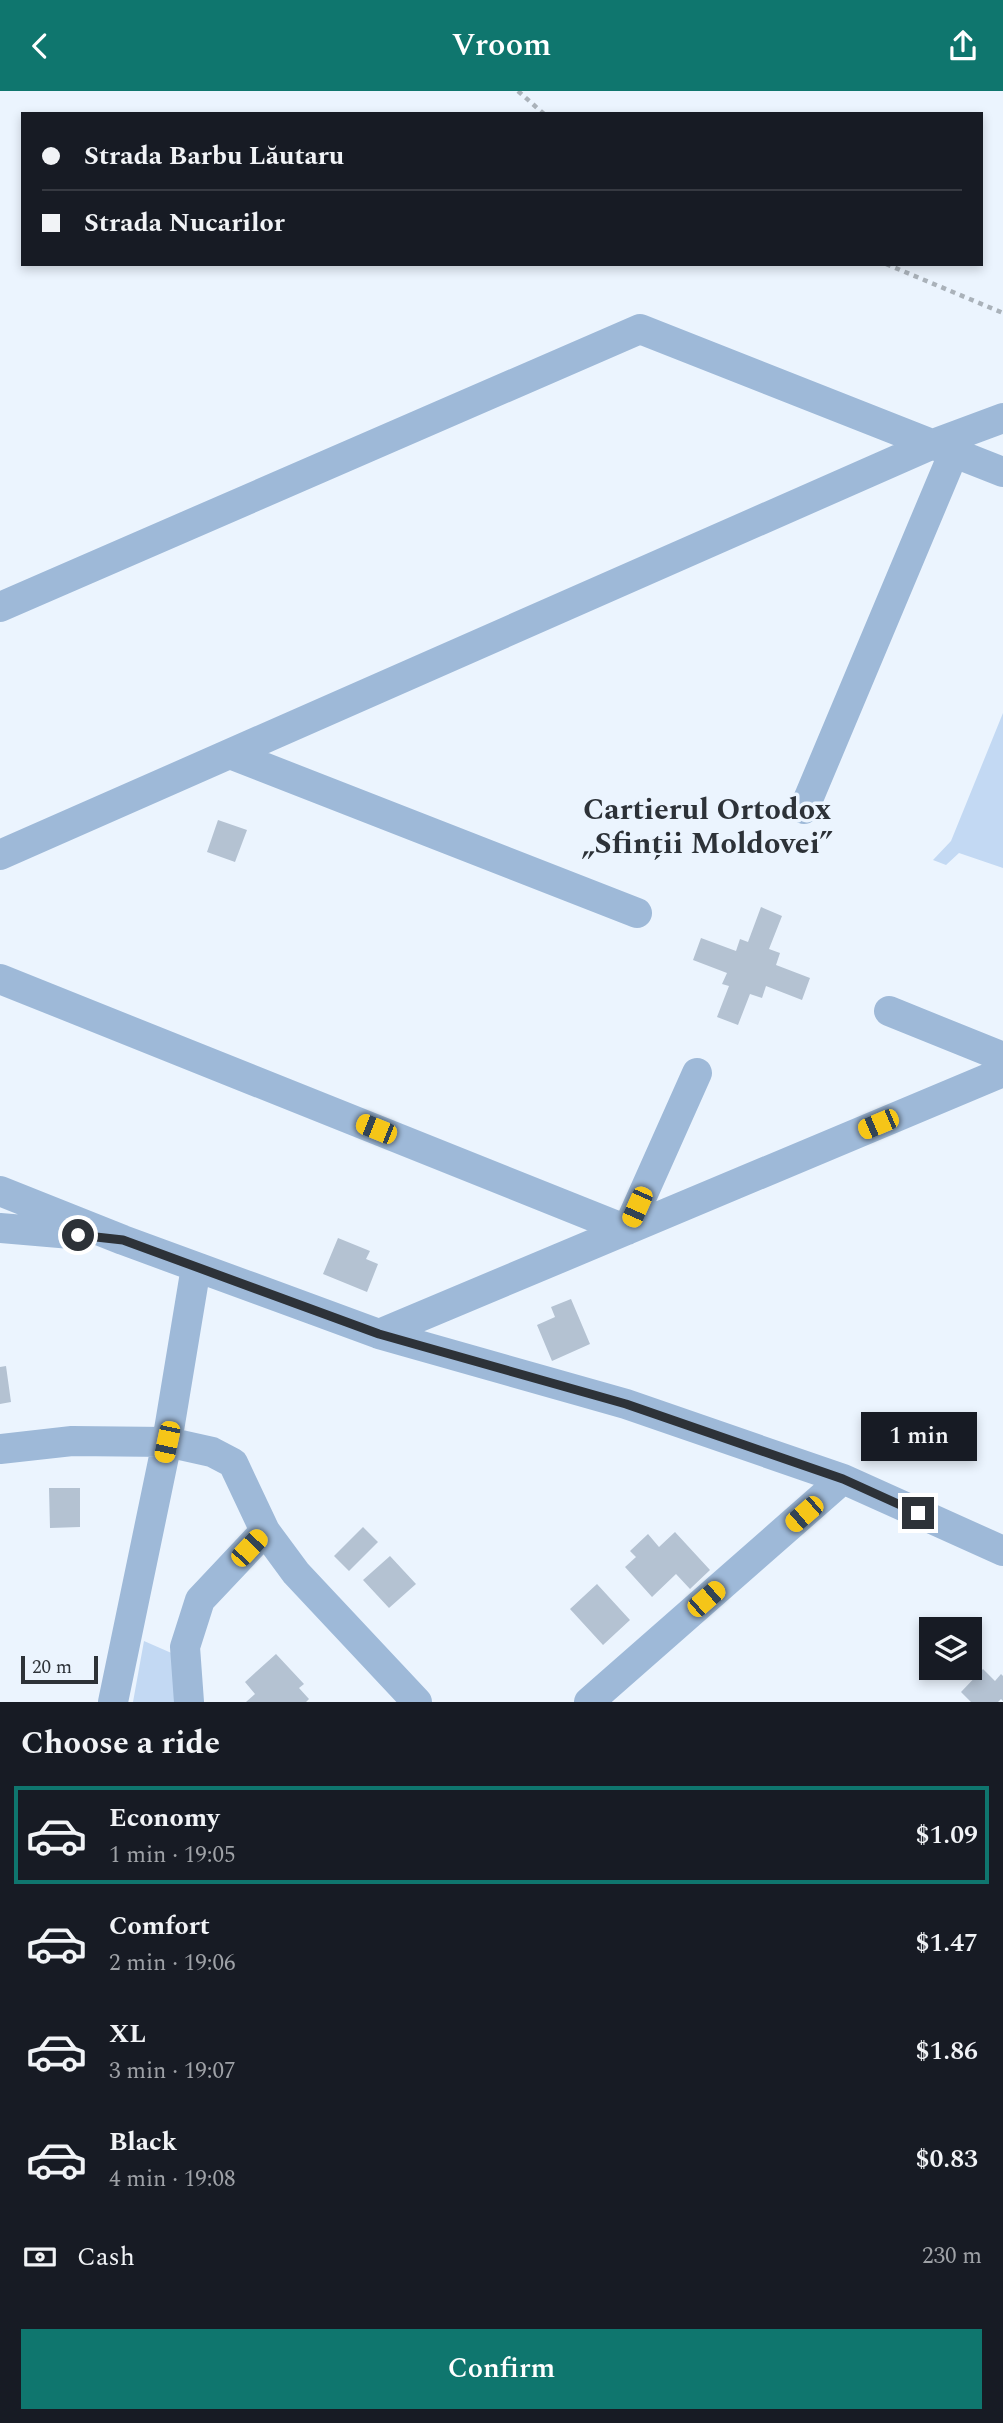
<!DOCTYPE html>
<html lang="en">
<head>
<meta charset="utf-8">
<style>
	body { margin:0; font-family:Spectral,serif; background:#20242c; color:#f1f3f6; height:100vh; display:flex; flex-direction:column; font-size:26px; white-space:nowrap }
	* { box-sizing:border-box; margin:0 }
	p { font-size:23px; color:#9ea1a6 }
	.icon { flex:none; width:38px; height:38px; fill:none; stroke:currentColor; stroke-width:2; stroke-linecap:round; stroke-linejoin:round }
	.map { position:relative; height:1611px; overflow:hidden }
	.panel { display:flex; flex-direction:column; background:#171b24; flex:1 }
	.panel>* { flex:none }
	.top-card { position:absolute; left:21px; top:21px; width:962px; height:154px; border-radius:0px; box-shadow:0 4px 10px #0003; display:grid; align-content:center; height:154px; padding:0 21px; background:#171b24 }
	.fabs { position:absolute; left:919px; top:1526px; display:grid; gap:14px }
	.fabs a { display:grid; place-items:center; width:63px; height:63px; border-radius:0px; background:#171b24; box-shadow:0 4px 10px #0003; font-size:35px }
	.scale { position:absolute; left:21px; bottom:18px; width:77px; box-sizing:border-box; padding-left:7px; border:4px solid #2d3238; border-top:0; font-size:19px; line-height:24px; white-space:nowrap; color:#2d3238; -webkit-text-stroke:5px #ebf4fe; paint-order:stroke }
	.end { position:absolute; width:32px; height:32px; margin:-16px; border:9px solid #2d3238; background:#fff; box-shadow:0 0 0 4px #fff }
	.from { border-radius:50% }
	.bubble { position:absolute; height:49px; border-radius:0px; background:#171b24; box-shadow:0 4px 10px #0003; font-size:23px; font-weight:600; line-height:49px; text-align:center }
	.car { position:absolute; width:21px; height:42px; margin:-21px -10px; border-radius:9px; box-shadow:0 0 5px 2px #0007; background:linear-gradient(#f5c518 24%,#345 0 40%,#f5c518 0 76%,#345 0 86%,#f5c518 0) }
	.top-card b { display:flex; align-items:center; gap:24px; height:66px; font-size:26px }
	.top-card b+b { border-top:2px solid #363941 }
	.top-card i { width:18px; height:18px; background:#f1f3f6 }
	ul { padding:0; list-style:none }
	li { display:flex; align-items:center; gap:21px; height:98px; margin:0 14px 10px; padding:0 7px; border:4px solid transparent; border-radius:0px }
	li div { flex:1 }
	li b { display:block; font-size:26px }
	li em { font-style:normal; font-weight:600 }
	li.active { border-color:#0f766e }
	li>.icon { width:63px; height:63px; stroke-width:1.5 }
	h2 { padding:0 21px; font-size:32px; line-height:84px }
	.pay { display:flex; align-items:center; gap:18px; height:77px; padding:0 21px; font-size:26px }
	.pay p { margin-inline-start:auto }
	.action { display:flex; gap:14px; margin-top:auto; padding:14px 21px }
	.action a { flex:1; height:80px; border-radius:0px; background:#0f766e; color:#fff; font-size:28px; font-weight:600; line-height:80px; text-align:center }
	header { display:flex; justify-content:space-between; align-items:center; height:91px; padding:0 21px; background:#0f766e; color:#fff; font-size:32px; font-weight:600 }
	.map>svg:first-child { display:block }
	.green { fill:#c3d9f3 }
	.building { fill:#b4c2d2 }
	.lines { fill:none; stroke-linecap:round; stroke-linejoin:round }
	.path { stroke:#aab2ba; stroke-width:4.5; stroke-dasharray:5 5; stroke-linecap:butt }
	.minor { stroke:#9eb9d8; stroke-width:30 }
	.route { stroke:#2d3238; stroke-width:9 }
	.labels { text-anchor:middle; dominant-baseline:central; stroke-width:7; stroke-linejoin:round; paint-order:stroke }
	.neighbourhood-label { font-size:30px; font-weight:bold; fill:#2d3238; stroke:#ebf4fe }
</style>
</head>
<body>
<header><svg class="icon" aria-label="back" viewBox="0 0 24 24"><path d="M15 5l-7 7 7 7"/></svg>Vroom<svg class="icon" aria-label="share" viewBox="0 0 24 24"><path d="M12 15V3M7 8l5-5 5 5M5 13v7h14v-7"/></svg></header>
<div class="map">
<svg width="1003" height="1611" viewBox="0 0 1003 1611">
	<rect width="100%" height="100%" fill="#ebf4fe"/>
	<path class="green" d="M1003,622V777L959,762L946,774L933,769L951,750Z
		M144,1550L176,1564L179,1611H133Z"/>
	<path class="building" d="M218,729L247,739L235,771L207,761Z
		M761,816L782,825L769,858L780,862L776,874L810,887L802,909L766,895L762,907L750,903L738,934L717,926L729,895L722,893L727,882L693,869L701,847L736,860L740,848L748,851Z
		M338,1147L370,1160L366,1168L378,1173L367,1201L323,1183Z
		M571,1208L590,1253L552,1270L537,1234L555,1226L551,1216Z
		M6,1275L11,1311L0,1313V1276Z
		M49,1397H80V1436L50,1437Z
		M363,1436L378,1451L349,1480L334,1465Z
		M675,1441L710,1479L690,1498L676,1483L652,1506L625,1476L636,1466L630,1460L648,1443L659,1456Z
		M390,1465L416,1493L389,1517L363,1489Z
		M597,1493L630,1529L603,1554L570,1518Z
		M276,1563L304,1593L299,1597L309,1608L306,1611H246L255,1603L245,1591Z
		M983,1578L995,1590L1001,1583L1003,1585V1610L1001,1608L998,1611H971L961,1601Z"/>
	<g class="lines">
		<path class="path" d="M518,0L544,23
			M886,173L1003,222"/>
		<path class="minor" d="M0,516L640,238L1003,381
			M230,663L637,822
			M804,718L954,361
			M0,764L933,353L1003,327
			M0,888L627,1139L697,982
			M889,920L1003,966
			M0,1100L123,1149L379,1243L626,1313L843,1388L1003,1460
			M0,1137L83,1144
			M379,1243L1003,981
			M0,1358L72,1350L167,1351L212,1361L233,1372L265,1440L296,1482L417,1611
			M113,1611L167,1351L196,1176
			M189,1611L185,1556L200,1509L265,1440
			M589,1611L843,1388"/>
	</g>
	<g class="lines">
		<path class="route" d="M78,1144L123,1149L379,1243L626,1313L843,1388L918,1422"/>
	</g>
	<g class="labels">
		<g class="neighbourhood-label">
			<text x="707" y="719">Cartierul Ortodox<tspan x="707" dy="34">„Sfinții Moldovei”</tspan></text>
		</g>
	</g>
</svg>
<div class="fabs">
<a><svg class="icon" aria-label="layers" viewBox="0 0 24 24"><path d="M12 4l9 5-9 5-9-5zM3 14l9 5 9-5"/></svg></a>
</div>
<div class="scale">20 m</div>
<i class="end from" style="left:78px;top:1144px"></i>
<i class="end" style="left:918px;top:1422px"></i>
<div class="bubble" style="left:861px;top:1321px;width:116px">1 min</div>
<i class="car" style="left:878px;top:1033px;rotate:247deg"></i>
<i class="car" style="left:376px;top:1038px;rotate:292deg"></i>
<i class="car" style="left:637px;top:1116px;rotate:204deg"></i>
<i class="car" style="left:167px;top:1351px;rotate:192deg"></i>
<i class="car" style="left:804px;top:1423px;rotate:229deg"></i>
<i class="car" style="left:249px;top:1457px;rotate:43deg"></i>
<i class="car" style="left:706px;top:1508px;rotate:49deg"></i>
<div class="top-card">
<b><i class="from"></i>Strada Barbu Lăutaru</b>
<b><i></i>Strada Nucarilor</b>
</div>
</div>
<section class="panel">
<h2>Choose a ride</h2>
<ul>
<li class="active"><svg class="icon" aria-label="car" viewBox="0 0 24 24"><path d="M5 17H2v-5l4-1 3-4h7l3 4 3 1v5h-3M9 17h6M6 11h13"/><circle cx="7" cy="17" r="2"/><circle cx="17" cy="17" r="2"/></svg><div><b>Economy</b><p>1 min · 19:05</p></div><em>$1.09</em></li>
<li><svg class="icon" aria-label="car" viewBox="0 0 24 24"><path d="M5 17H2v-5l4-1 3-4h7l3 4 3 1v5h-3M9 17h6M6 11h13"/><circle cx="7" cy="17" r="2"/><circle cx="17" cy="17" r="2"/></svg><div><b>Comfort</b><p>2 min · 19:06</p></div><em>$1.47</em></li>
<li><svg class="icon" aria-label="car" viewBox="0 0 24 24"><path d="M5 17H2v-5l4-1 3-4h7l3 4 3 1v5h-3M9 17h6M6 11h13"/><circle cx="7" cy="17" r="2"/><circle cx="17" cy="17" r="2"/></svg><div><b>XL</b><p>3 min · 19:07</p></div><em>$1.86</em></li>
<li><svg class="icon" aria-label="car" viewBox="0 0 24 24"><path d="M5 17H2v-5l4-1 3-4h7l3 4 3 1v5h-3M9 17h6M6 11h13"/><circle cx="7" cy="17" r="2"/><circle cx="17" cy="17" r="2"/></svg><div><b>Black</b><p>4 min · 19:08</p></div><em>$0.83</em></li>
</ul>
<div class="pay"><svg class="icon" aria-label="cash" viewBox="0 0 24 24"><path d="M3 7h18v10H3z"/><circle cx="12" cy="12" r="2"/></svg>Cash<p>230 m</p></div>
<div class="action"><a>Confirm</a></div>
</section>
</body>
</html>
